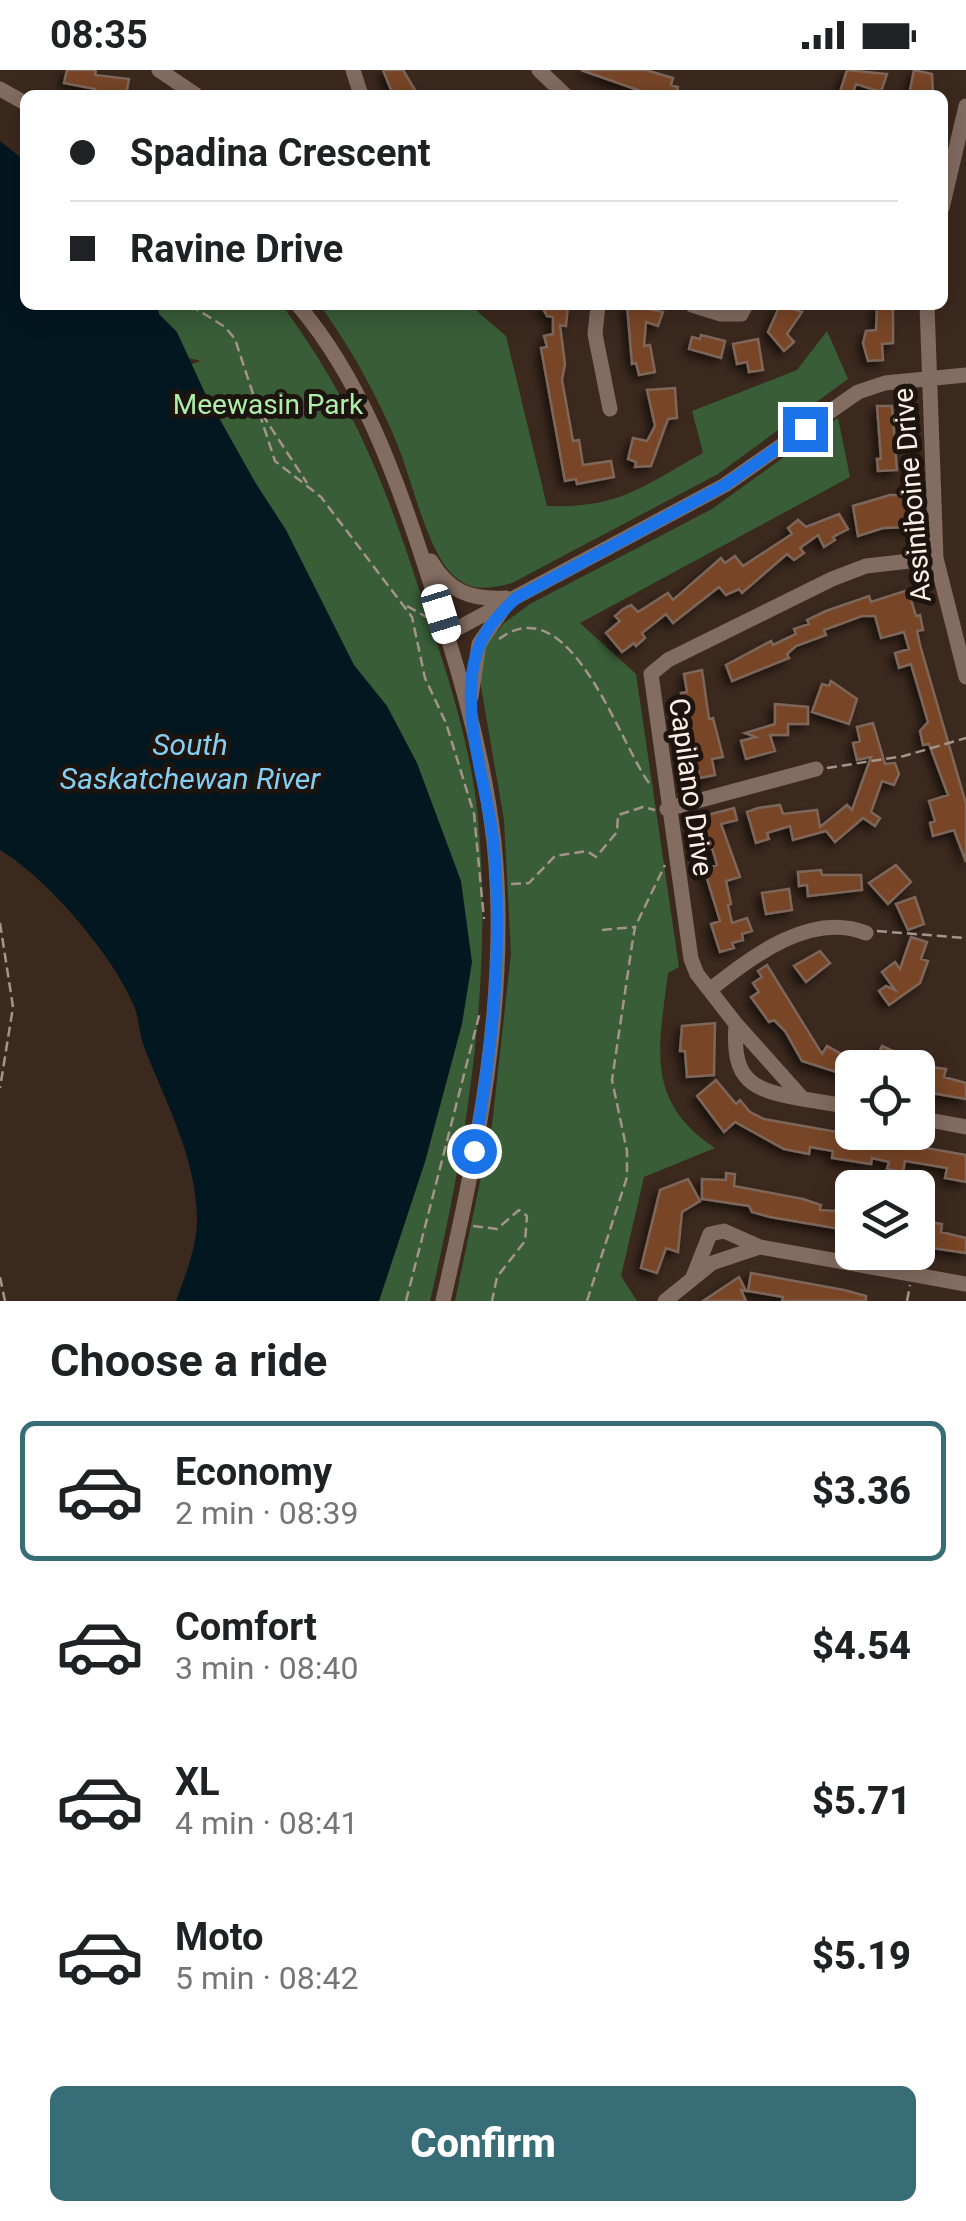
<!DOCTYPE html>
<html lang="en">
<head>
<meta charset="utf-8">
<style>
	body { margin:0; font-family:Roboto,sans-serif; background:#f2f2f2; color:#202124; height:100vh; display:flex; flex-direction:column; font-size:38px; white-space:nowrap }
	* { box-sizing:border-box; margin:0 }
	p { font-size:32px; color:#757577 }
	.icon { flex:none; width:55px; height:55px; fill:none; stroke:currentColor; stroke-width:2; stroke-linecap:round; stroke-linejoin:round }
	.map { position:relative; height:1231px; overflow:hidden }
	.drawer { display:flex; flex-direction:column; background:#fff; flex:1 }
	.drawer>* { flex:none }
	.banner { position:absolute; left:20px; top:20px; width:928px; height:220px; border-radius:15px; box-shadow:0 5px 25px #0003; display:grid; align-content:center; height:220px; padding:0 50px; background:#fff }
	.fabs { position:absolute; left:835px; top:980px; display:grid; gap:20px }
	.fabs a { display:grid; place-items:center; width:100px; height:100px; border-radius:15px; background:#fff; box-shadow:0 5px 25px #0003; font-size:50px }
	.end { position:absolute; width:45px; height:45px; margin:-22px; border:12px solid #1a73e8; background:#fff; box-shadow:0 0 0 5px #fff }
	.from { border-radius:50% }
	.car { position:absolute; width:30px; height:60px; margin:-30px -15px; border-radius:12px; box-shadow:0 0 8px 2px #0007; background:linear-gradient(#fff 24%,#345 0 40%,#fff 0 76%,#345 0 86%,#fff 0) }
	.banner b { display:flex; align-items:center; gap:35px; height:95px; font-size:38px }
	.banner b+b { border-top:2px solid #e0e0e0 }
	.banner i { width:25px; height:25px; background:#202124 }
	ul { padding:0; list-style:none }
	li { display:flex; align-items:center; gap:30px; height:140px; margin:0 20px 15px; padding:0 30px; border:5px solid transparent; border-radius:15px }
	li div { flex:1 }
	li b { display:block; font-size:38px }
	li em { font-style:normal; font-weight:800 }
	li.active { border-color:#376d76 }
	li>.icon { width:90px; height:90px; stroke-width:1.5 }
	h2 { padding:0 50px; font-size:45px; line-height:120px }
	.action { display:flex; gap:20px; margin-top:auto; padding:20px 50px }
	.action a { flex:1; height:115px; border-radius:15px; background:#376d76; color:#fff; font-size:40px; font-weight:800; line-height:115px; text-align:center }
	.status { display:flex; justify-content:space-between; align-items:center; height:70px; padding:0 50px; background:#fff; direction:ltr }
	.status svg { height:28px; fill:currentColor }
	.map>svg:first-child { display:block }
	.green { fill:#385d37 }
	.water { fill:#031721 }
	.building { fill:#784525; stroke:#7d665a; stroke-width:2.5; filter:url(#shadow) }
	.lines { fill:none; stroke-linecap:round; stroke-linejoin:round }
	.path { stroke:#a4948a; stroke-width:2.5; stroke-dasharray:10 5; stroke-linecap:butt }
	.minor { stroke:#836c60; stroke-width:15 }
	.route { stroke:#1a73e8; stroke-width:12 }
	.labels { text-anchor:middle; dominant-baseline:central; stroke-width:10; stroke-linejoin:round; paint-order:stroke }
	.park-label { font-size:28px; fill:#adeea9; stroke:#1d140f }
	.street-label { font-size:28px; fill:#fdf0e8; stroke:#1d140f }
	.water-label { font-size:30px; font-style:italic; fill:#84d0f4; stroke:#1d140f }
</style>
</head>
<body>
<div class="status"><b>08:35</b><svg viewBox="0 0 49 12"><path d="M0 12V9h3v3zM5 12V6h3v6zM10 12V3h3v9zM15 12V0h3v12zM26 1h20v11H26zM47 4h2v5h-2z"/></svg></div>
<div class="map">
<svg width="966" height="1231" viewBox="0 0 966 1231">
	<defs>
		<filter id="shadow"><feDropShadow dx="-4.5" dy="4.5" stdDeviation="5" flood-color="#0009"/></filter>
	</defs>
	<rect width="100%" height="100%" fill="#3c291e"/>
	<path class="green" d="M128,235H282C350,328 382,405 417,513C442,588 471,670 478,749C493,910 467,1074 430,1231H371L185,296L201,291L176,285Z
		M320,235H470L506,266L547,436C621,438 641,417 703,383L692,341L797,300L827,261L848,309L718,404L512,513C491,519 471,522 454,506C427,482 411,406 396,371C376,323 350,277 320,235Z
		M838,348L850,407L580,553L636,604L679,897L668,903C659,977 644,1031 715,1078L644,1107L621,1206L637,1231H455L492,1055L511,884L504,750L479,605L483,580L504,553L530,534L712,439Z"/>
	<path class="water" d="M0,71L25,91V235H158L159,244L177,262L204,321L255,412L286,460L354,595L387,636L417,693L461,811L472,892L462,954L425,1092L379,1231H176C185,1206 197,1177 197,1149C196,1085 165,1032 143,974C139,962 139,948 134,936C113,885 47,808 0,780Z"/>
	<path class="building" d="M67,0H96L95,5L129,9L126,25H94L95,19L64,13Z
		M383,0H403L418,25H393Z
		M581,0H646L673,8L671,15L678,17L676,25H652Z
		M847,0L887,4L881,22L856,14L852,25H839Z
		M914,0L932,4L933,25H909Z
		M541,235H568L566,256L560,255L565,294L562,310L573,371L579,370L583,395L611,391L614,407L577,414L576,409L565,411L541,278L547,277L544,266L553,264V247L547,246Z
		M627,235L663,242L658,256L646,252L644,276L650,275L655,302L639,305L636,293L632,294Z
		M780,235L802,242L787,264L794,272L784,281L768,262Z
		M877,235H893V273L882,274L883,290L868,291L863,273L866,261L876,260Z
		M701,265L725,271L721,288L689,279L692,267L700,269Z
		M758,269L763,300L749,302L747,292L737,294L733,274Z
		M675,318L677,348L668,349L651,396L635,397L636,392L628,389L633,368L647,371L655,356L647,320Z
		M877,336H892L897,400L878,401L877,389H881Z
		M890,425H909L912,457L883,458L858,466L853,436Z
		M839,444L848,459L833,467L835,470L824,477L818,465L800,478L804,483L794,490L787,484L742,523L739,519L726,525L719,517L673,553L666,544L642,563L645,568L636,576L634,573L622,582L606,563L620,551L615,546L623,539L631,535L638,542L668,523L673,530L721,488L725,493L735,486L743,496L792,464L788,458L798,450L806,457Z
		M908,520L916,546L920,545L923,560L917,561L920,575L966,734V792L954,760L933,766L930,753L935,751L929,731L948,725L929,674L923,675L920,661L928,652L911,594L899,598L895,583L909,579L904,562L881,568L875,546H862L824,560L826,565L796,576L787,584L789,588L732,611L726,595L771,571L773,575L796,564L794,559L809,554L807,550L826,541L869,526L871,532Z
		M702,600L709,649L713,648L723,687L712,689L715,705L700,708L698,700H695L693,690H696L681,623L687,622L684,604Z
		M831,611L857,629L849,654L812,642L822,614L829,616Z
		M775,634L808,637V654H788V665H770L775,681L746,689L741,671L756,667L745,663L775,654Z
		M873,653L885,694L895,693L899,704L894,715L882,711L871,742L880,748L875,756L863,748L835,772L826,761L793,770L790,756L767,763L769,769L756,773L747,742L758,738L780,735L783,744L817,740L820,757L847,735L852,740L871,687L857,690L853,673L860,671L857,657Z
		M734,738L737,750L721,754L740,807L726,811L731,834L728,835L732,853L747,848L752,861L742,864L743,870L732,873L734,878L720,882L711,854L720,851L704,799L717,795L712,778L701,781L698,767L705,765L700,747Z
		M896,795L911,812L888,834L869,813Z
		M821,800L822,805H861L862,820L808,826L807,815L799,816L798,802Z
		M789,819L792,840L766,844L762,823Z
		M915,827L924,854L908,860L896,834Z
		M911,867L927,872L921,889L928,891L920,913L889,935L879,921L886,916L895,920L882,902L895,892L900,899Z
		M820,881L830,893L806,912L794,896Z
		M767,895L822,984L827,976L847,987L875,992L882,976L893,981L889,990L906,993V998H852V1007L802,991L785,961L774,950L769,952L751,927L759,922L753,913L762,907L758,901Z
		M715,953L714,1005L687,1007L685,981H680L682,956Z
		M918,995L946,999L944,1007L966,1013V1029L931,1023L932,1016L918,1013Z
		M716,1010L736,1034L740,1030L750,1042L764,1049L966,1085V1112L945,1108L947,1098L905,1091L903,1102L887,1099L889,1092L872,1088L871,1094L832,1088L833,1081L810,1077L809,1084L784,1079L735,1052L724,1062L697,1026Z
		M726,1103L735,1104L734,1116L803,1129L821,1135L820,1140L852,1142V1161L770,1147L752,1142L749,1136L702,1129V1109L726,1110Z
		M688,1109L700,1131L682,1142L678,1182L666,1178L657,1203L641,1198L660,1120Z
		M918,1150L942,1154L941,1162L966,1168V1183L918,1176Z
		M751,1203L844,1220L866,1226V1231H782L783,1227L748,1221Z
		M739,1207L746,1221L741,1220L746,1231H703Z"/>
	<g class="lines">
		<path class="path" d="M190,235L225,257L235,269L275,391L321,427L412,547L425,608L446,653L474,744L484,849
			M262,344L307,413
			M407,536L430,549
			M499,569C572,514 621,680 652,717
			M827,698L904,686L966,668
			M511,814L529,813L555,786L587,781L596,787L617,762L618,745L643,737L655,740
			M0,853L13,937L0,1018
			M602,860L634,857
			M877,861L966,868
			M473,1156L497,1159L519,1140L527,1146L525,1171L497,1207L492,1231
			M0,1207L5,1231
			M406,1231L480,942
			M587,1231L627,1107V1081L612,1010L632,875L635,857L665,795
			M907,1231L910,1215"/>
		<path class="minor" d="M159,0L196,25
			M353,0L361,25
			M539,0L565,25
			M0,19L25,33
			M942,138L966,36
			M298,235C360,308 395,403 424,493C454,584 483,676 494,772C510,926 477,1082 443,1231
			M598,235L595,264L610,339
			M692,235L721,244H741L746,235
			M927,235L936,488L966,607
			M431,491C449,522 471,530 506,528
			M447,564L725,415L858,322L885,313L966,305
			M471,627L479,574L503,539
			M667,739L816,699
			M712,918C753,886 811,841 866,863
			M736,954C732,1010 750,1020 803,1029
			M852,1037L803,1029L736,954L697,904L691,889L651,604L668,590L832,509L866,496L936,488
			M918,1048L966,1057
			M693,1207L710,1164L724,1161L760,1177
			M665,1231L712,1193L760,1177L966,1214"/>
	</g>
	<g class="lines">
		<path class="route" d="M474,1081C492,981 503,880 494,778C489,721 465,662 472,605C476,571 491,551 516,528L725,415L805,359"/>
	</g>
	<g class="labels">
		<g class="park-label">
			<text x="268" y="334">Meewasin Park</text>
		</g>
		<g class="street-label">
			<text transform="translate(912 425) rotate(-95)">Assiniboine Drive</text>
			<text transform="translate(691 717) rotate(82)">Capilano Drive</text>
		</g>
		<g class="water-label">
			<text x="190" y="674">South<tspan x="190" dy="34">Saskatchewan River</tspan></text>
		</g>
	</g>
</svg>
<div class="fabs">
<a><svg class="icon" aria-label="locate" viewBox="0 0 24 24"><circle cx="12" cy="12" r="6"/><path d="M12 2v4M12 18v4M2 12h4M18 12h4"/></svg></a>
<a><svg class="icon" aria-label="layers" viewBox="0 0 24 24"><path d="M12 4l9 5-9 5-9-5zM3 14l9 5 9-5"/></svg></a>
</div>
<i class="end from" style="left:474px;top:1081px"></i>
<i class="end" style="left:805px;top:359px"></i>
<i class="car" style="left:441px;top:544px;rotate:163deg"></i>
<div class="banner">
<b><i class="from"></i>Spadina Crescent</b>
<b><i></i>Ravine Drive</b>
</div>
</div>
<section class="drawer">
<h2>Choose a ride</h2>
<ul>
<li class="active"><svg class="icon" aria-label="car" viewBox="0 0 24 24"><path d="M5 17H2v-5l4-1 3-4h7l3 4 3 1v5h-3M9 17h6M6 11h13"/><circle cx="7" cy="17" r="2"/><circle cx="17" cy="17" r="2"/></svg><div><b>Economy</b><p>2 min · 08:39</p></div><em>$3.36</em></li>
<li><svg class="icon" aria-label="car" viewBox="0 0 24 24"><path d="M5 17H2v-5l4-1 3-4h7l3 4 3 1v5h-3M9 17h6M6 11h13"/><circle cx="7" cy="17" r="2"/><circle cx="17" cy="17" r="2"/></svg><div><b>Comfort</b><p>3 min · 08:40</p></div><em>$4.54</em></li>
<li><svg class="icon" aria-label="car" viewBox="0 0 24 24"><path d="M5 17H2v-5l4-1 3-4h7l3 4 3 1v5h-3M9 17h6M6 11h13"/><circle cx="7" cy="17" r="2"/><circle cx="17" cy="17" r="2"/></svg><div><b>XL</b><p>4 min · 08:41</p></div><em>$5.71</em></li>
<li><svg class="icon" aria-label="car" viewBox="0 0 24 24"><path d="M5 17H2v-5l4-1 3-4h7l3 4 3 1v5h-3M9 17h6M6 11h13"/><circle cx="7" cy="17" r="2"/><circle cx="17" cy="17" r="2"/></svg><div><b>Moto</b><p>5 min · 08:42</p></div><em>$5.19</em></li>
</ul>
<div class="action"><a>Confirm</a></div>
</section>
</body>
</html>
